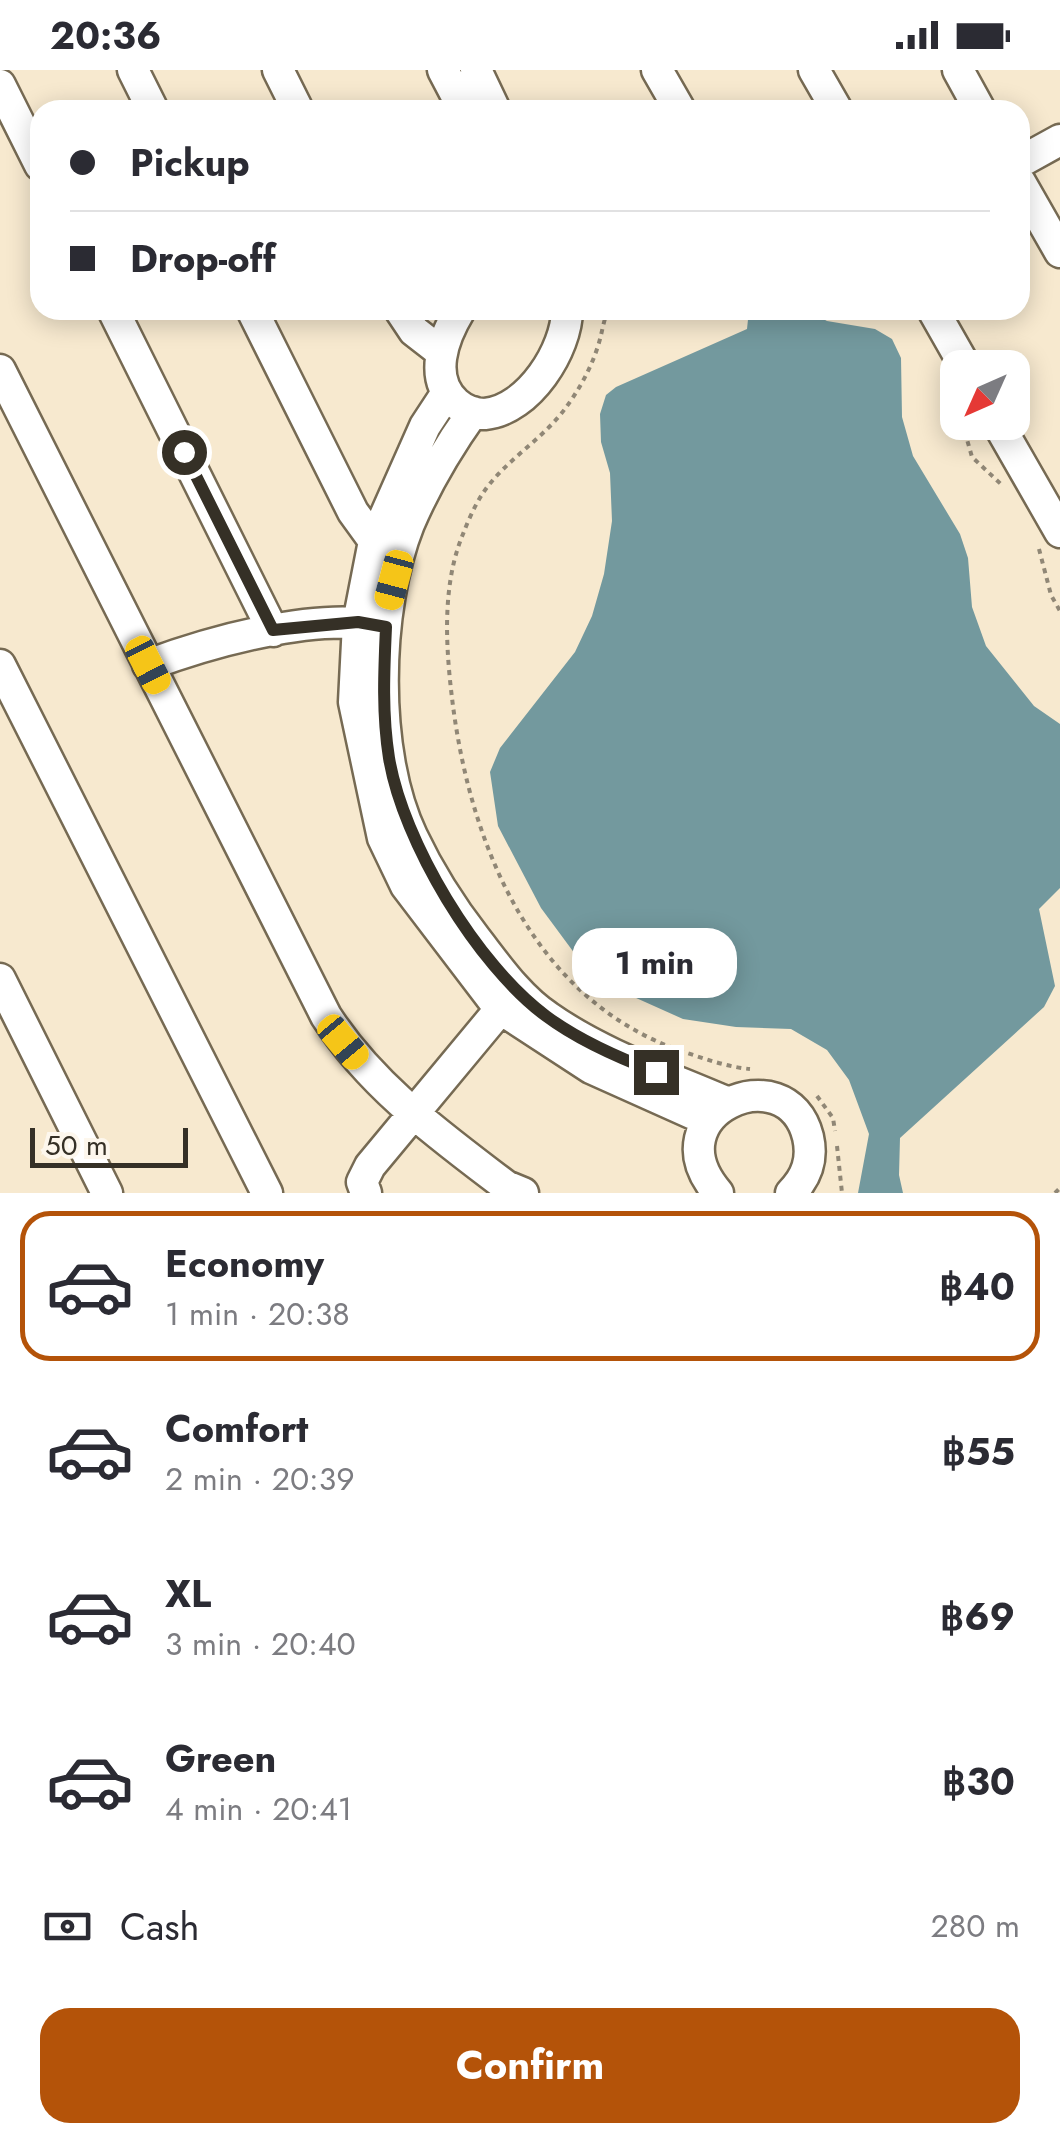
<!DOCTYPE html>
<html lang="en">
<head>
<meta charset="utf-8">
<style>
	body { margin:0; font-family:Jost,sans-serif; background:#f7f7f7; color:#2b2b33; height:100vh; display:flex; flex-direction:column; font-size:38px; white-space:nowrap }
	* { box-sizing:border-box; margin:0 }
	p { font-size:32px; color:#7c7c81 }
	.icon { flex:none; width:55px; height:55px; fill:none; stroke:currentColor; stroke-width:2; stroke-linecap:round; stroke-linejoin:round }
	.map { position:relative; height:1123px; overflow:hidden }
	.side { display:flex; flex-direction:column; background:#fff; flex:1 }
	.side>* { flex:none }
	.hud { position:absolute; left:30px; top:30px; width:1000px; height:220px; border-radius:30px; box-shadow:0 5px 25px #0003; display:grid; align-content:center; height:220px; padding:0 40px; background:#fff }
	.needle { width:65px; rotate:225deg }
	.tools { position:absolute; left:940px; top:280px; display:grid; gap:20px }
	.tools a { display:grid; place-items:center; width:90px; height:90px; border-radius:20px; background:#fff; box-shadow:0 5px 25px #0003; font-size:50px }
	.scale { position:absolute; left:30px; bottom:25px; width:158px; box-sizing:border-box; padding-left:10px; border:5px solid #353026; border-top:0; font-size:28px; line-height:35px; white-space:nowrap; color:#353026; -webkit-text-stroke:8px #fdf7ed; paint-order:stroke }
	.end { position:absolute; width:45px; height:45px; margin:-22px; border:12px solid #353026; background:#fff; box-shadow:0 0 0 5px #fff }
	.from { border-radius:50% }
	.bubble { position:absolute; height:70px; border-radius:30px; background:#fff; box-shadow:0 5px 25px #0003; font-size:32px; font-weight:700; line-height:70px; text-align:center }
	.car { position:absolute; width:30px; height:60px; margin:-30px -15px; border-radius:12px; box-shadow:0 0 8px 2px #0007; background:linear-gradient(#f5c518 24%,#345 0 40%,#f5c518 0 76%,#345 0 86%,#f5c518 0) }
	.hud b { display:flex; align-items:center; gap:35px; height:95px; font-size:38px }
	.hud b+b { border-top:2px solid #e1e1e2 }
	.hud i { width:25px; height:25px; background:#2b2b33 }
	ul { padding:18px 0 0; list-style:none }
	li { display:flex; align-items:center; gap:30px; height:150px; margin:0 20px 15px; padding:0 20px; border:5px solid transparent; border-radius:30px }
	li div { flex:1 }
	li b { display:block; font-size:38px }
	li em { font-style:normal; font-weight:700 }
	li.on { border-color:#b45309 }
	li>.icon { width:90px; height:90px; stroke-width:1.5 }
	.pay { display:flex; align-items:center; gap:25px; height:110px; padding:0 40px; font-size:38px }
	.pay p { margin-inline-start:auto }
	.cta { display:flex; gap:20px; margin-top:auto; padding:20px 40px }
	.cta a { flex:1; height:115px; border-radius:30px; background:#b45309; color:#fff; font-size:40px; font-weight:700; line-height:115px; text-align:center }
	.status { display:flex; justify-content:space-between; align-items:center; height:70px; padding:0 50px; background:#fff; direction:ltr }
	.status svg { height:28px; fill:currentColor }
	.map>svg:first-child { display:block }
	.water { fill:#73999e }
	.lines { fill:none; stroke-linecap:round; stroke-linejoin:round }
	.minor-casing { stroke:#766a53; stroke-width:35 }
	.path { stroke:#908776; stroke-width:4; stroke-dasharray:5 5; stroke-linecap:butt }
	.minor { stroke:#fff; stroke-width:30 }
	.route { stroke:#353026; stroke-width:12 }
</style>
</head>
<body>
<div class="status"><b>20:36</b><svg viewBox="0 0 49 12"><path d="M0 12V9h3v3zM5 12V6h3v6zM10 12V3h3v9zM15 12V0h3v12zM26 1h20v11H26zM47 4h2v5h-2z"/></svg></div>
<div class="map">
<svg width="1060" height="1123" viewBox="0 0 1060 1123">
	<rect width="100%" height="100%" fill="#f7e9cf"/>
	<path class="water" d="M749,240H806L827,251L875,259L892,269L901,288L902,347L913,386L960,464L968,488L972,537L986,576L1034,636L1060,654V818L1039,839L1055,916L1044,937L900,1068L899,1105L903,1123H858L869,1064L849,1010L827,980L791,959L736,957L683,949L625,923L575,884L541,838L498,756L490,702L500,678L575,582L592,546L604,504L612,451L610,403L601,372L600,344L606,325L616,317L747,259Z"/>
	<g class="lines">
		<g class="minor-casing">
			<path id="minor" d="M133,0L153,40
				M278,0L298,40
				M443,0L464,40
				M476,0L495,40
				M657,0L680,40
				M814,0L837,40
				M958,0L980,40
				M0,15L40,95
				M1020,92L1060,70
				M1020,112L1060,182
				M113,240L273,561
				M252,240L353,442L374,471
				M400,240L414,261L441,282
				M460,240C443,268 428,308 456,333C464,340 475,344 485,344C529,340 567,279 567,240
				M933,240L966,298
				M0,300L326,946C372,1017 439,1065 506,1116L523,1123
				M446,324L425,356L374,471L358,553L354,632L383,768L406,816L499,938L591,998L707,1050
				M473,342C448,377 426,414 409,454C375,539 372,683 412,766C429,802 452,838 476,869C497,896 519,928 548,947C602,985 666,1006 726,1032
				M997,352L1060,462
				M0,595L267,1123
				M148,595C210,572 310,544 375,555
				M0,909L107,1123
				M366,1123L362,1112L370,1096L512,925
				M718,1123C649,1043 787,982 808,1067C813,1089 807,1107 791,1123"/>
		</g>
		<path class="path" d="M608,240C603,252 602,264 598,276C591,298 580,318 567,336C544,369 505,390 483,423C475,435 468,451 463,464C441,517 446,581 453,636C472,781 536,932 684,982C706,989 727,997 750,999
			M951,321L958,340
			M962,352L972,387L1003,416
			M1039,479L1051,525L1060,541
			M817,1026L833,1048L835,1061
			M837,1076L842,1123
			M1055,1123L1060,1118"/>
		<use href="#minor" class="minor"/>
	</g>
	<g class="lines">
		<path class="route" d="M184,382L273,560L358,552L386,557C384,601 382,644 389,688C403,772 477,895 546,946C578,970 619,988 656,1002"/>
	</g>
</svg>
<div class="tools">
<a><svg class="needle" viewBox="-14 -14 28 28"><path d="M0-13l5 13h-10z" fill="#e53935"/><path d="M0 13l5-13h-10z" fill="#7c7c81"/></svg></a>
</div>
<div class="scale">50 m</div>
<i class="end from" style="left:184px;top:382px"></i>
<i class="end" style="left:656px;top:1002px"></i>
<div class="bubble" style="left:572px;top:858px;width:165px">1 min</div>
<i class="car" style="left:394px;top:510px;rotate:195deg"></i>
<i class="car" style="left:148px;top:595px;rotate:153deg"></i>
<i class="car" style="left:343px;top:972px;rotate:140deg"></i>
<div class="hud">
<b><i class="from"></i>Pickup</b>
<b><i></i>Drop-off</b>
</div>
</div>
<section class="side">
<ul>
<li class="on"><svg class="icon" aria-label="car" viewBox="0 0 24 24"><path d="M5 17H2v-5l4-1 3-4h7l3 4 3 1v5h-3M9 17h6M6 11h13"/><circle cx="7" cy="17" r="2"/><circle cx="17" cy="17" r="2"/></svg><div><b>Economy</b><p>1 min · 20:38</p></div><em>฿40</em></li>
<li><svg class="icon" aria-label="car" viewBox="0 0 24 24"><path d="M5 17H2v-5l4-1 3-4h7l3 4 3 1v5h-3M9 17h6M6 11h13"/><circle cx="7" cy="17" r="2"/><circle cx="17" cy="17" r="2"/></svg><div><b>Comfort</b><p>2 min · 20:39</p></div><em>฿55</em></li>
<li><svg class="icon" aria-label="car" viewBox="0 0 24 24"><path d="M5 17H2v-5l4-1 3-4h7l3 4 3 1v5h-3M9 17h6M6 11h13"/><circle cx="7" cy="17" r="2"/><circle cx="17" cy="17" r="2"/></svg><div><b>XL</b><p>3 min · 20:40</p></div><em>฿69</em></li>
<li><svg class="icon" aria-label="car" viewBox="0 0 24 24"><path d="M5 17H2v-5l4-1 3-4h7l3 4 3 1v5h-3M9 17h6M6 11h13"/><circle cx="7" cy="17" r="2"/><circle cx="17" cy="17" r="2"/></svg><div><b>Green</b><p>4 min · 20:41</p></div><em>฿30</em></li>
</ul>
<div class="pay"><svg class="icon" aria-label="cash" viewBox="0 0 24 24"><path d="M3 7h18v10H3z"/><circle cx="12" cy="12" r="2"/></svg>Cash<p>280 m</p></div>
<div class="cta"><a>Confirm</a></div>
</section>
</body>
</html>
